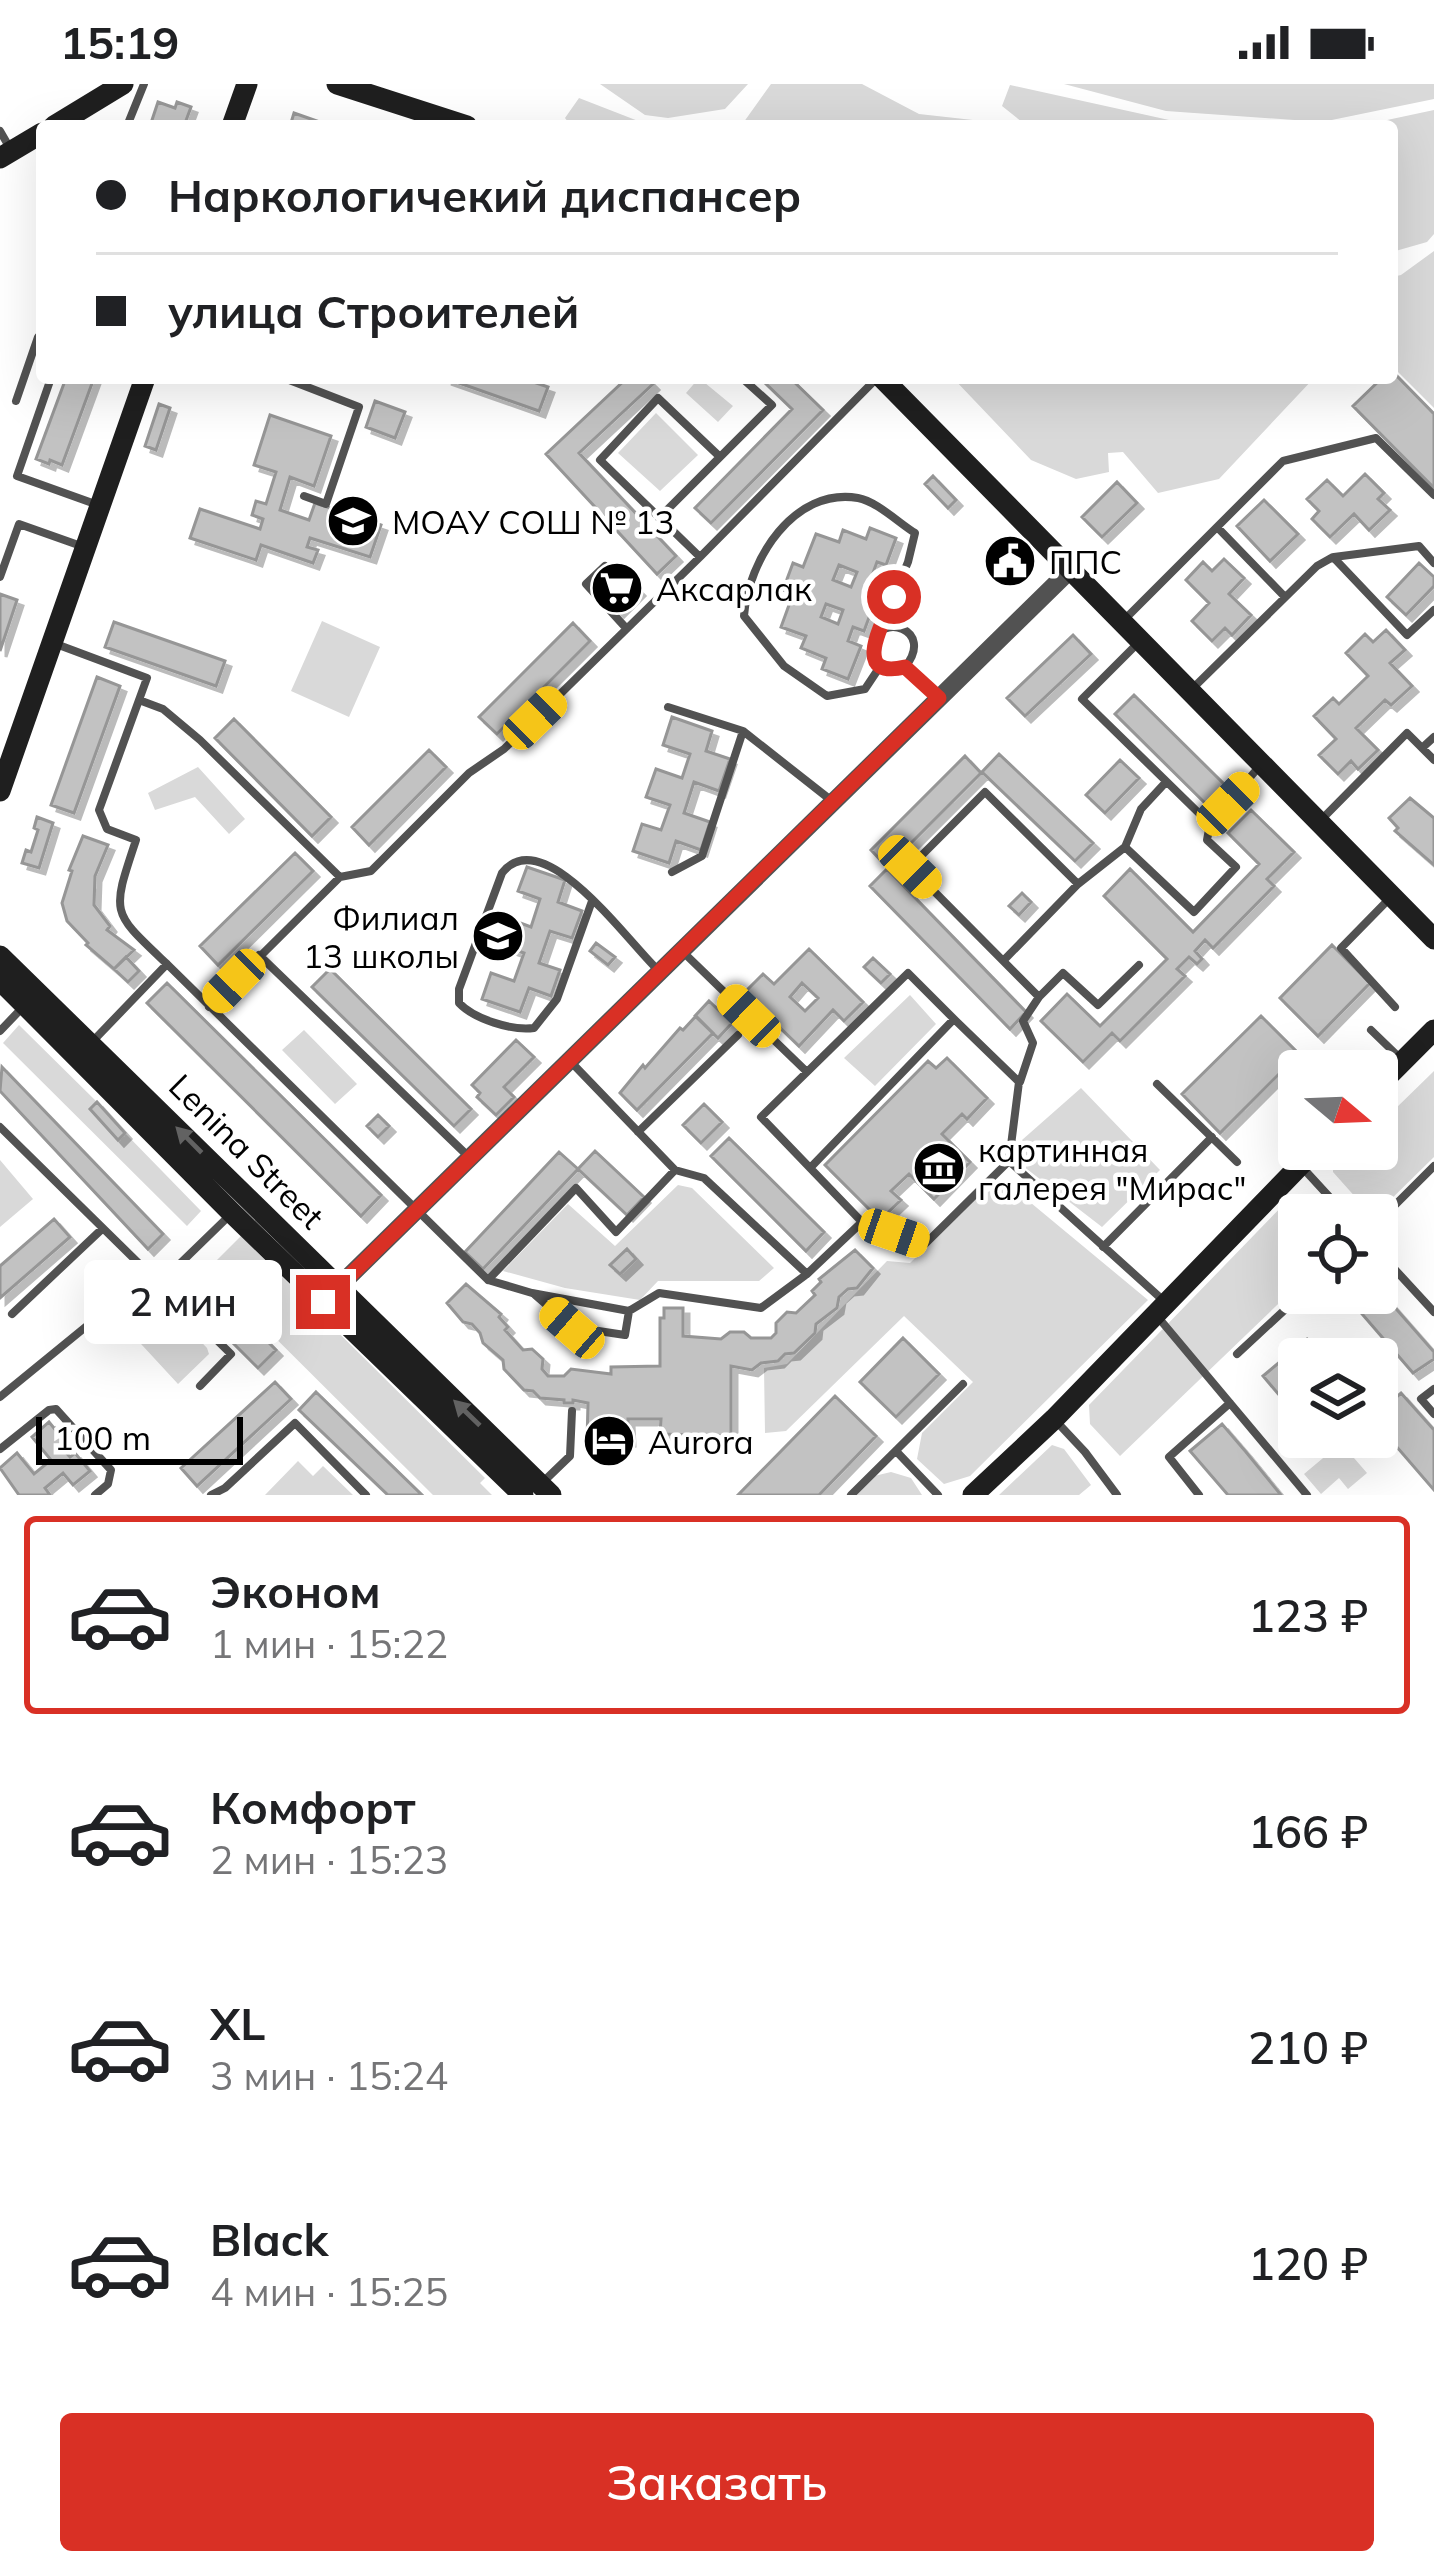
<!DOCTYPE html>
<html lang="ru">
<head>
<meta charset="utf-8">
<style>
	body { margin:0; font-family:Mulish,sans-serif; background:#f6f6f6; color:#202124; height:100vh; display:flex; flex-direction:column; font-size:45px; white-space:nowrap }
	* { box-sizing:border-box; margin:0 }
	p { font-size:39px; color:#757577 }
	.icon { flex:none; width:66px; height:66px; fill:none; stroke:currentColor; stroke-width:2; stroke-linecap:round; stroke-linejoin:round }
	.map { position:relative; height:1411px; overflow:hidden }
	.details { display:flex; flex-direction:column; background:#fff; flex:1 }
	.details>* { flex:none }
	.hud { position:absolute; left:36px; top:36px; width:1362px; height:264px; border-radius:12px; box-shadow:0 12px 48px #0002; display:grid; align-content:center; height:264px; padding:0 60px; background:#fff }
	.needle { width:78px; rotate:109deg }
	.tools { position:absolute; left:1278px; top:966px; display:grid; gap:24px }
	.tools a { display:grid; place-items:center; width:120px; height:120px; border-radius:12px; background:#fff; box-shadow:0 12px 48px #0002; font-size:60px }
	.scale { position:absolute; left:36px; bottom:30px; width:207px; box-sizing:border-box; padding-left:12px; border:6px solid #000; border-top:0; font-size:33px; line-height:42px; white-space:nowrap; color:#000; -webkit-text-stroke:9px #fff; paint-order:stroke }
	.end { position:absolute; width:54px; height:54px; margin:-27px; border:15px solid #d93025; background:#fff; box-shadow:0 0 0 6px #fff }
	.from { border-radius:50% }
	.bubble { position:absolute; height:84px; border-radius:12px; background:#fff; box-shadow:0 12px 48px #0002; font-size:39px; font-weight:600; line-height:84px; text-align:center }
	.car { position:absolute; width:36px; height:72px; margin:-36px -18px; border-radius:15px; box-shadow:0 0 9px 3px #0007; background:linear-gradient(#f5c518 24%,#345 0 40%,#f5c518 0 76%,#345 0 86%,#f5c518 0) }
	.hud b { display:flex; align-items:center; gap:42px; height:114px; font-size:45px }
	.hud b+b { border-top:3px solid #e0e0e0 }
	.hud i { width:30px; height:30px; background:#202124 }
	ul { padding:21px 0 0; list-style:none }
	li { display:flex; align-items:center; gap:36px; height:198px; margin:0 24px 18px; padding:0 36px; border:6px solid transparent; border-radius:12px }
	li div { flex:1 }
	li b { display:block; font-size:45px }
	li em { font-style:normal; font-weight:600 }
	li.active { border-color:#d93025 }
	li>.icon { width:108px; height:108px; stroke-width:1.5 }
	.button { display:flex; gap:24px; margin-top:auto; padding:24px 60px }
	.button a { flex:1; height:138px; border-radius:12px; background:#d93025; color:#fff; font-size:48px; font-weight:600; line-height:138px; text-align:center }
	.status { display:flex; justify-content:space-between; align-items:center; height:84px; padding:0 60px; background:#fff; direction:ltr }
	.status svg { height:33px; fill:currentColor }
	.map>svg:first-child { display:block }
	.green { fill:#d9d9d9 }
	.building { fill:#c2c2c2; stroke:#969696; stroke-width:3; fill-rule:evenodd; filter:url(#shadow) }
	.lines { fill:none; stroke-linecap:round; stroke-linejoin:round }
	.service { stroke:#525252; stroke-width:8 }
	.tertiary { stroke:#525252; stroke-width:18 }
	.secondary { stroke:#1f1f1f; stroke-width:21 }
	.oneway { fill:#626262 }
	.route { stroke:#d93025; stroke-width:15 }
	.labels { text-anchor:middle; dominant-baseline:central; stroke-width:9; stroke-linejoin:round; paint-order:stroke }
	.poi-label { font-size:33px; fill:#000; stroke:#fff; text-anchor:start }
	.street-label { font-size:33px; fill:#000; stroke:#fff }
</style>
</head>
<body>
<div class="status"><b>15:19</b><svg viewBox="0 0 49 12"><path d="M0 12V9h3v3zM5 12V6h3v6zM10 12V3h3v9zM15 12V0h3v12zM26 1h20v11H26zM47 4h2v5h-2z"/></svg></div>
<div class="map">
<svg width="1434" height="1411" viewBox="0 0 1434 1411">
	<defs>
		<filter id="shadow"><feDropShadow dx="6" dy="6" stdDeviation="0" flood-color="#0004"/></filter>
	</defs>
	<rect width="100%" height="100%" fill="#fff"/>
	<path class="green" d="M600,0H748L725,25L668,34L645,31Z
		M771,0H862L919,30L973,36L977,42H741Z
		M1064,0H1434V15L1322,38L1166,27Z
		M1010,1L1169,36L1231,42H1027L1002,22Z
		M579,14L651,42H571L565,34Z
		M1434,26V150L1427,158L1392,168V42H1359Z
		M1434,167V324L1392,282V193L1401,191Z
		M699,294L733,322L718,338L686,309Z
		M953,294H1314L1219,395L1158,409L1123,368L1108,369L1109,388L1076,395L1031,376Z
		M656,329L698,371L660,407L618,369Z
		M322,537L380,563L349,633L291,607Z
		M198,683L245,735L229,750L195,713L155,726L148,709Z
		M910,911L936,940L875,1002L844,974Z
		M19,941L97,1018L90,1026L117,1055L125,1049L201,1127L187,1142L3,959Z
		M304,946L357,1000L335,1020L282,966Z
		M1434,987V1073L1378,1128L1366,1125L1333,1088V1070L1338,1065H1377V1026L1393,1027Z
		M1081,1004L1160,1086L1102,1143L1023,1082L1022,1056Z
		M0,1076L33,1115L0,1143Z
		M678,1101L692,1104L774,1184L759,1197H658L640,1216L565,1204L503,1187L568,1120L615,1162Z
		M1000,1103L1025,1114L1148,1216L970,1392L944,1400L917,1375L922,1349L973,1298L904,1232L786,1347L765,1349L764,1284L787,1280L887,1177L910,1179L978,1112Z
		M1291,1113H1304L1323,1131H1299V1200L1120,1372L1090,1340L1089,1321Z
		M241,1152L485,1394L480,1399L492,1411H433L207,1186Z
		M150,1204L207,1264L209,1270L178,1300L118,1235Z
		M1341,1359L1367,1389L1348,1405L1339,1394L1321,1410L1304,1390Z
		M1052,1361L1064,1365L1091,1401L1079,1411H999Z
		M298,1377L313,1392L323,1382L353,1411H265Z
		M891,1388L911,1394L922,1411H852L870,1393Z"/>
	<path class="building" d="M158,18L175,24L177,18L191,23L184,42H150Z
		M294,29L331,42H290Z
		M1392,287L1434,330V404L1353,322L1382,294H1392Z
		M66,294H94L62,381L50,376L49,380L36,375Z
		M445,294H522L548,303L539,327Z
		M627,294H647L653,300L579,369L676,472L657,490L546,370Z
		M760,294H790L823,326L711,439L695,424L792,325Z
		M375,317L405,328L395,354L366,343Z
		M159,320L170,324L156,366L145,362Z
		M270,331L331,352L314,402L290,393L280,426L309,436L315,419L381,441L370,473L310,454L307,463L318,466L313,479L261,461L256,476L190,454L200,425L260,445L263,435L252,431L256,417L266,420L276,388L254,381Z
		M1365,390L1384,409L1378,415L1390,426L1369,446L1354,430L1330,453L1312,435L1319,427L1307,415L1327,396L1343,412Z
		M933,392L956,416L948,424L925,400Z
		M1117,398L1137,419L1102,453L1082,433Z
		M1264,416L1298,450L1270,477L1237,442Z
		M870,444L896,454L886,481L877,478L870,497L881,501L864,547L853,543L848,557L861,562L848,595L822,585L826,574L801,564L806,552L781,543L793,510L783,506L793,479L803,483L816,450L839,458L843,446L866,455ZM839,481L857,488L851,503L833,496ZM826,520L843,526L838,540L821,533Z
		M1224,475L1244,494L1229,510L1251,531L1232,551L1225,544L1212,557L1192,537L1209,519L1186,496L1203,478L1212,487Z
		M1419,479L1434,493V502L1406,531L1387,513Z
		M615,481L639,506L618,527L594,502Z
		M0,510L17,516L0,567Z
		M114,538L225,577L216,602L105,563Z
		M573,539L590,557L497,650L479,633Z
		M1386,546L1405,566L1390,579L1412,602L1391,621L1385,616L1356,644L1378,666L1358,685L1351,677L1338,690L1319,671L1336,655L1314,632L1333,614L1339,620L1368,592L1346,569L1365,550L1373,558Z
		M1073,551L1091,570L1025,632L1007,614Z
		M97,593L120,602L74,729L51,721Z
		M1134,611L1227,703L1208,722L1115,630Z
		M672,633L712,647L706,667L730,675L719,707L694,698L684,729L710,738L701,766L676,757L669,779L633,767L642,740L661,746L670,721L646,713L656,685L682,694L690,670L663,661Z
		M234,635L331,733L312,752L215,654Z
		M429,666L446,683L369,761L352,743Z
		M999,670L1093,759L1075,777L982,688Z
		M965,672L981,689L887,783L871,766Z
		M1120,676L1139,694L1105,729L1086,711Z
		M1410,714L1434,734V781L1395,747L1398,744L1389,734Z
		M1251,726L1294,768L1267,795L1274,802L1213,864L1205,856L1195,867L1202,875L1197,880L1189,873L1177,885L1185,892L1120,957L1112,949L1083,978L1041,937L1067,910L1100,942L1167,875L1104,812L1130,785L1193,848L1259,780L1228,749Z
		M37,733L53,739L39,784L22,779L26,766L31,768L38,746L34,744Z
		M83,752L108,761L95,792L94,821L110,842L107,846L134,866L114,885L86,861L88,859L67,837L62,819L72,787L69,786Z
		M295,769L313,787L218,881L200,862Z
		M527,783L565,796L558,818L582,827L572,854L550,847L539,879L560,886L551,912L529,904L520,928L482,915L491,889L514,897L524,869L498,860L507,834L531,843L540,815L518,807Z
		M887,785L1026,928L1010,945L870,802Z
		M1022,809L1031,818L1019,831L1009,822Z
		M596,859L615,873L608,881L590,867Z
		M1332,861L1370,899L1318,952L1280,914Z
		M809,865L863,918L844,937L833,926L799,962L744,909L763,890L774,900ZM802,899L818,914L805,927L790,913Z
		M126,873L139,887L128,898L114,885Z
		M873,874L890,890L881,899L864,883Z
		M330,885L471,1025L454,1042L312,903Z
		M167,899L381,1111L361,1132L147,919Z
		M709,917L732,939L718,954L695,932Z
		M696,932L713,949L637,1026L620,1009L643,981L645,984L680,944L683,946Z
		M1261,932L1299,970L1220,1049L1182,1010Z
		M516,956L534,973L504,1003L514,1013L496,1031L477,1013L480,1009L472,1001Z
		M947,974L987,1014L967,1035L962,1030L942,1050L970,1078L934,1115L909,1090L891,1107L901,1116L880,1136L825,1081L928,977L936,984Z
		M2,983L163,1150L148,1165L0,1007Z
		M97,1018L125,1049L118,1056L90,1025Z
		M704,1020L722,1038L701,1059L683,1041Z
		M378,1031L389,1042L378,1053L367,1042Z
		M729,1054L824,1148L806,1167L711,1072Z
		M595,1067L644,1113L627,1131L578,1085Z
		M559,1068L578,1085L483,1185L465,1168Z
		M54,1135L70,1153L0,1214V1182Z
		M627,1165L636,1175L620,1190L610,1181Z
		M855,1166L873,1184L857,1204L848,1205L839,1213L837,1224L816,1240L815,1249L794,1269L785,1270L778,1277L761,1279L752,1286L731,1282V1352L660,1350L661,1335H628L629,1356L587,1358L588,1319L573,1316V1319H564V1316L540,1314L533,1307L524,1306L504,1285L503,1276L483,1259L480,1249L472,1240L463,1238L447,1219L466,1200L501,1230L499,1233L508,1243L505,1246L523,1266L532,1265L543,1275L542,1285L548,1292H564L571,1285L611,1290V1283L660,1282V1234H664V1224H683V1252L721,1255L730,1248H744L751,1254H771L776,1249V1239L787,1228L796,1229L815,1211L812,1207L821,1198L819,1195Z
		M201,1190L276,1266L258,1284L183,1209Z
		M1377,1203L1434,1268V1275L1413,1289L1344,1209H1377Z
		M903,1254L939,1290L896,1333L860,1298Z
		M1307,1255L1324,1275H1299V1319L1291,1325L1263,1292Z
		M275,1298L291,1315L197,1402L181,1384Z
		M316,1308L422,1411H388L299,1326Z
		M1401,1309L1434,1346V1406L1377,1340V1330Z
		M835,1312L876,1352L819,1411H738Z
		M49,1338L67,1360L62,1364L70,1373L75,1369L90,1387L73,1401L63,1389L45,1404L50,1411H19L0,1384L17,1369L34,1390L51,1376L32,1353Z
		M1222,1340L1246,1368L1281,1411H1228L1190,1367Z"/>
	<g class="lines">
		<path class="service" d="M127,42L144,0
			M0,47L11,66
			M51,294L17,392L98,421
			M284,294L359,323L326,420L304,412
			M16,317L38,253L42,254
			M719,372L658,314L600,376L700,473L877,294
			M659,434L772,321L742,294
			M1217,443L1285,513
			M1334,473L1419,462L1434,479
			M605,482L586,500L626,544
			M0,493L19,440L84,463
			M1123,537L1283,377L1376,354L1434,411
			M879,547L908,478L915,449C899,439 876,417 858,414C794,403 748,476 744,532L784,582L827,612L865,605L881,581
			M1139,558L1082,615L1210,740
			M56,560L147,594L99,726L107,745L136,756C111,831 111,827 167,880L92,958
			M905,583C936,545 878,527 873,561C871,569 873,573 879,579C887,586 895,585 905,583L937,612
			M1191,606L1317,482L1333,473L1407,551L1434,526
			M139,616L163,625L200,656L340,793
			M668,623L743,647L832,717
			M1422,664L1434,653
			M1320,737L1407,649L1434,676
			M1125,763L1194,828L1236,783L1207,756L1210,740L1258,684
			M672,788L702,772L743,647
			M1078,800L985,708L910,783L1039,913L1063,889L1098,921L1139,881
			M1391,813L1341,864L1395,923
			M592,817L557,915L534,944C512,947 474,935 459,919V905L502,789C543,737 628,858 658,886
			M683,868L807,988L761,1033L862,1138L925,1160L1009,1077L1165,1218
			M259,871L470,1074
			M1004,876L1078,800L1125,763L1141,725L1166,698
			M167,880L488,1196L532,1209L629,1227L659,1209L761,1224L807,1190L862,1138
			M209,923L340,793L371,787L469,689L504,665L700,473
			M954,935L1019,998L1009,1077
			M1371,946L1402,976
			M0,947L22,924
			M570,977L675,1086L704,1094L807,1190
			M807,988L908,889L954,935L812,1082
			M1020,998L1033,959L1023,937L1039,913
			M1157,1000L1237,1078
			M0,1043L231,1270L200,1302
			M638,1048L738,951
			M1301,1082L1346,1131
			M1377,1139L1434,1082
			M1103,1163L1212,1053
			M1377,1166L1434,1228
			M488,1196L576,1104L616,1148L675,1086
			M158,1201L230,1131
			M534,1210L572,1243L625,1251L629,1227
			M12,1230L102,1145
			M1157,1232L1307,1411
			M1237,1270L1303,1209
			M1434,1305L1421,1315L1434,1330
			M0,1313L148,1192
			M1055,1336L1085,1368L1117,1411
			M0,1365L49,1326L56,1325L111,1386L108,1400L95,1411
			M896,1367L938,1411
			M543,1398L570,1372L572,1327
			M211,1411L225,1404L295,1339L366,1411
			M851,1411L963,1300
			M1199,1411L1169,1373L1230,1319"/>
		<path class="tertiary" d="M328,1213L1070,486"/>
		<path class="secondary" d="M337,0L467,42
			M54,42L123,0
			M232,42L247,0
			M0,74L42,49
			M882,294L1434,855
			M0,707L145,294
			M0,872L551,1411
			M0,896L232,1129L523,1411
			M1377,1003L1434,946
			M973,1411L1054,1335L1316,1065"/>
	</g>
	<defs><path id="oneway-solid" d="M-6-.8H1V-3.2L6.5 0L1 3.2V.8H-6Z" transform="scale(3)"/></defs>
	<g class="oneway">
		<use href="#oneway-solid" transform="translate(189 1056) rotate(-135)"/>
		<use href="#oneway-solid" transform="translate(467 1329) rotate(-136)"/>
	</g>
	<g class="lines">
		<path class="route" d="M323,1218L939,614L905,583C849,596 884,536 894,513"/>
	</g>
	<defs>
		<g id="school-disc" transform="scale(2.7)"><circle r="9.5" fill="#000" stroke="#fff"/><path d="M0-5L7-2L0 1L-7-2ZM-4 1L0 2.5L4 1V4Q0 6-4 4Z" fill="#fff"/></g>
		<g id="civic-disc" transform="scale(2.7)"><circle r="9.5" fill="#000" stroke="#fff"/><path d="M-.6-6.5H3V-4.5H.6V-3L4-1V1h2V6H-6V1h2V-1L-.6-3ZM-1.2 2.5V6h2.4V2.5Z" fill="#fff"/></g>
		<g id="supermarket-disc" transform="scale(2.7)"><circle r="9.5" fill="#000" stroke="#fff"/><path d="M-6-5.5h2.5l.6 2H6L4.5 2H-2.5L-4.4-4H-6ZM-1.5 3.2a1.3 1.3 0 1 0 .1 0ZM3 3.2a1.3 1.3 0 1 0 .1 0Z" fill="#fff"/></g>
		<g id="museum-disc" transform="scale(2.7)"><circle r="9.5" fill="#000" stroke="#fff"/><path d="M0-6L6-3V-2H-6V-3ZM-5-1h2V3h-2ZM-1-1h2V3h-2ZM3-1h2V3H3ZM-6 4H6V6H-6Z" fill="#fff"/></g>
		<g id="hotel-disc" transform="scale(2.7)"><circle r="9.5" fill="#000" stroke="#fff"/><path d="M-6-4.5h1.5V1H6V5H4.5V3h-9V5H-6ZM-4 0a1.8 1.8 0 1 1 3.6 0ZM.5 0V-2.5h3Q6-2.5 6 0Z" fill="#fff"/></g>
	</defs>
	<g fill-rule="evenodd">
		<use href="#school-disc" x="353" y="437"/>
		<use href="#civic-disc" x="1010" y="477"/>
		<use href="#supermarket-disc" x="617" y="504"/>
		<use href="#school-disc" x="498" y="852"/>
		<use href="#museum-disc" x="939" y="1084"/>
		<use href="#hotel-disc" x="609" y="1357"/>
	</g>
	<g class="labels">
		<g class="poi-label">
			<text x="392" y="437">МОАУ СОШ № 13</text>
			<text x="1049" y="477">ППС</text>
			<text x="656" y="504">Аксарлак</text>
			<text x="459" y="833" text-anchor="end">Филиал<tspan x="459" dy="38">13 школы</tspan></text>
			<text x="978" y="1065">картинная<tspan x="978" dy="38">галерея "Мирас"</tspan></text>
			<text x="648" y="1357">Aurora</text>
		</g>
		<g class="street-label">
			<text transform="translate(247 1067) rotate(45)">Lenina Street</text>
		</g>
	</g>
</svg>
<div class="tools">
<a><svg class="needle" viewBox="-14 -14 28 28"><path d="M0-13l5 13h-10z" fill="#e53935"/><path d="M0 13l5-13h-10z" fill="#757577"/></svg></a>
<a><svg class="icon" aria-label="locate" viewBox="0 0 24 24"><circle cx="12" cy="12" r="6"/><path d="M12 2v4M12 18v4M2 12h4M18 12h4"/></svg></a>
<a><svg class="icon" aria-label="layers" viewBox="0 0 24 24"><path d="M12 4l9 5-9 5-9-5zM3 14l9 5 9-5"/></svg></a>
</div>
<div class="scale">100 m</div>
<i class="end from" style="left:894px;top:513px"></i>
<i class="end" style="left:323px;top:1218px"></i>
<div class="bubble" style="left:84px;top:1176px;width:198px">2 мин</div>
<i class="car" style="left:535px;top:634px;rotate:46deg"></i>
<i class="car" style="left:1228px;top:720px;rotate:44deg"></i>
<i class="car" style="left:910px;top:783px;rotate:135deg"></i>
<i class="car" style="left:234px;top:897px;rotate:224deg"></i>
<i class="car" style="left:749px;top:932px;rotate:314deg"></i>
<i class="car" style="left:894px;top:1149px;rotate:109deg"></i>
<i class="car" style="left:572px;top:1244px;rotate:311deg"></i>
<div class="hud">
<b><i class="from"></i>Наркологичекий диспансер</b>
<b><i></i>улица Строителей</b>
</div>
</div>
<section class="details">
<ul>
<li class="active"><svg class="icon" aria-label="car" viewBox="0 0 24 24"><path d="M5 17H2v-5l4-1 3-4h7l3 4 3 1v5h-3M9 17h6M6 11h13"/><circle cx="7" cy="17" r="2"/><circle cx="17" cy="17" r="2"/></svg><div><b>Эконом</b><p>1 мин · 15:22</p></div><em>123 ₽</em></li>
<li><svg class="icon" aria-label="car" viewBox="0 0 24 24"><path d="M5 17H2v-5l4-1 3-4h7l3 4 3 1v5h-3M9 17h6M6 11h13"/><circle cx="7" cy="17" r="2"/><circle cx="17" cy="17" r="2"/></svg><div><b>Комфорт</b><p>2 мин · 15:23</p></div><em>166 ₽</em></li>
<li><svg class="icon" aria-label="car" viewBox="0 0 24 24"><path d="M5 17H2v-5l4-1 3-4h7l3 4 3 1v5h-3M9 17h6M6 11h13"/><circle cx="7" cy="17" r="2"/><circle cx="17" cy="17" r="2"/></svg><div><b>XL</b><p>3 мин · 15:24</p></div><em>210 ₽</em></li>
<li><svg class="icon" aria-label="car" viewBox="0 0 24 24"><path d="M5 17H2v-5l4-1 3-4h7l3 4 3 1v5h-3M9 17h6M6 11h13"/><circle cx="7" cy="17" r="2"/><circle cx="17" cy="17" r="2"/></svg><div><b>Black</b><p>4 мин · 15:25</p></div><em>120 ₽</em></li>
</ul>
<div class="button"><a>Заказать</a></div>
</section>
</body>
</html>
